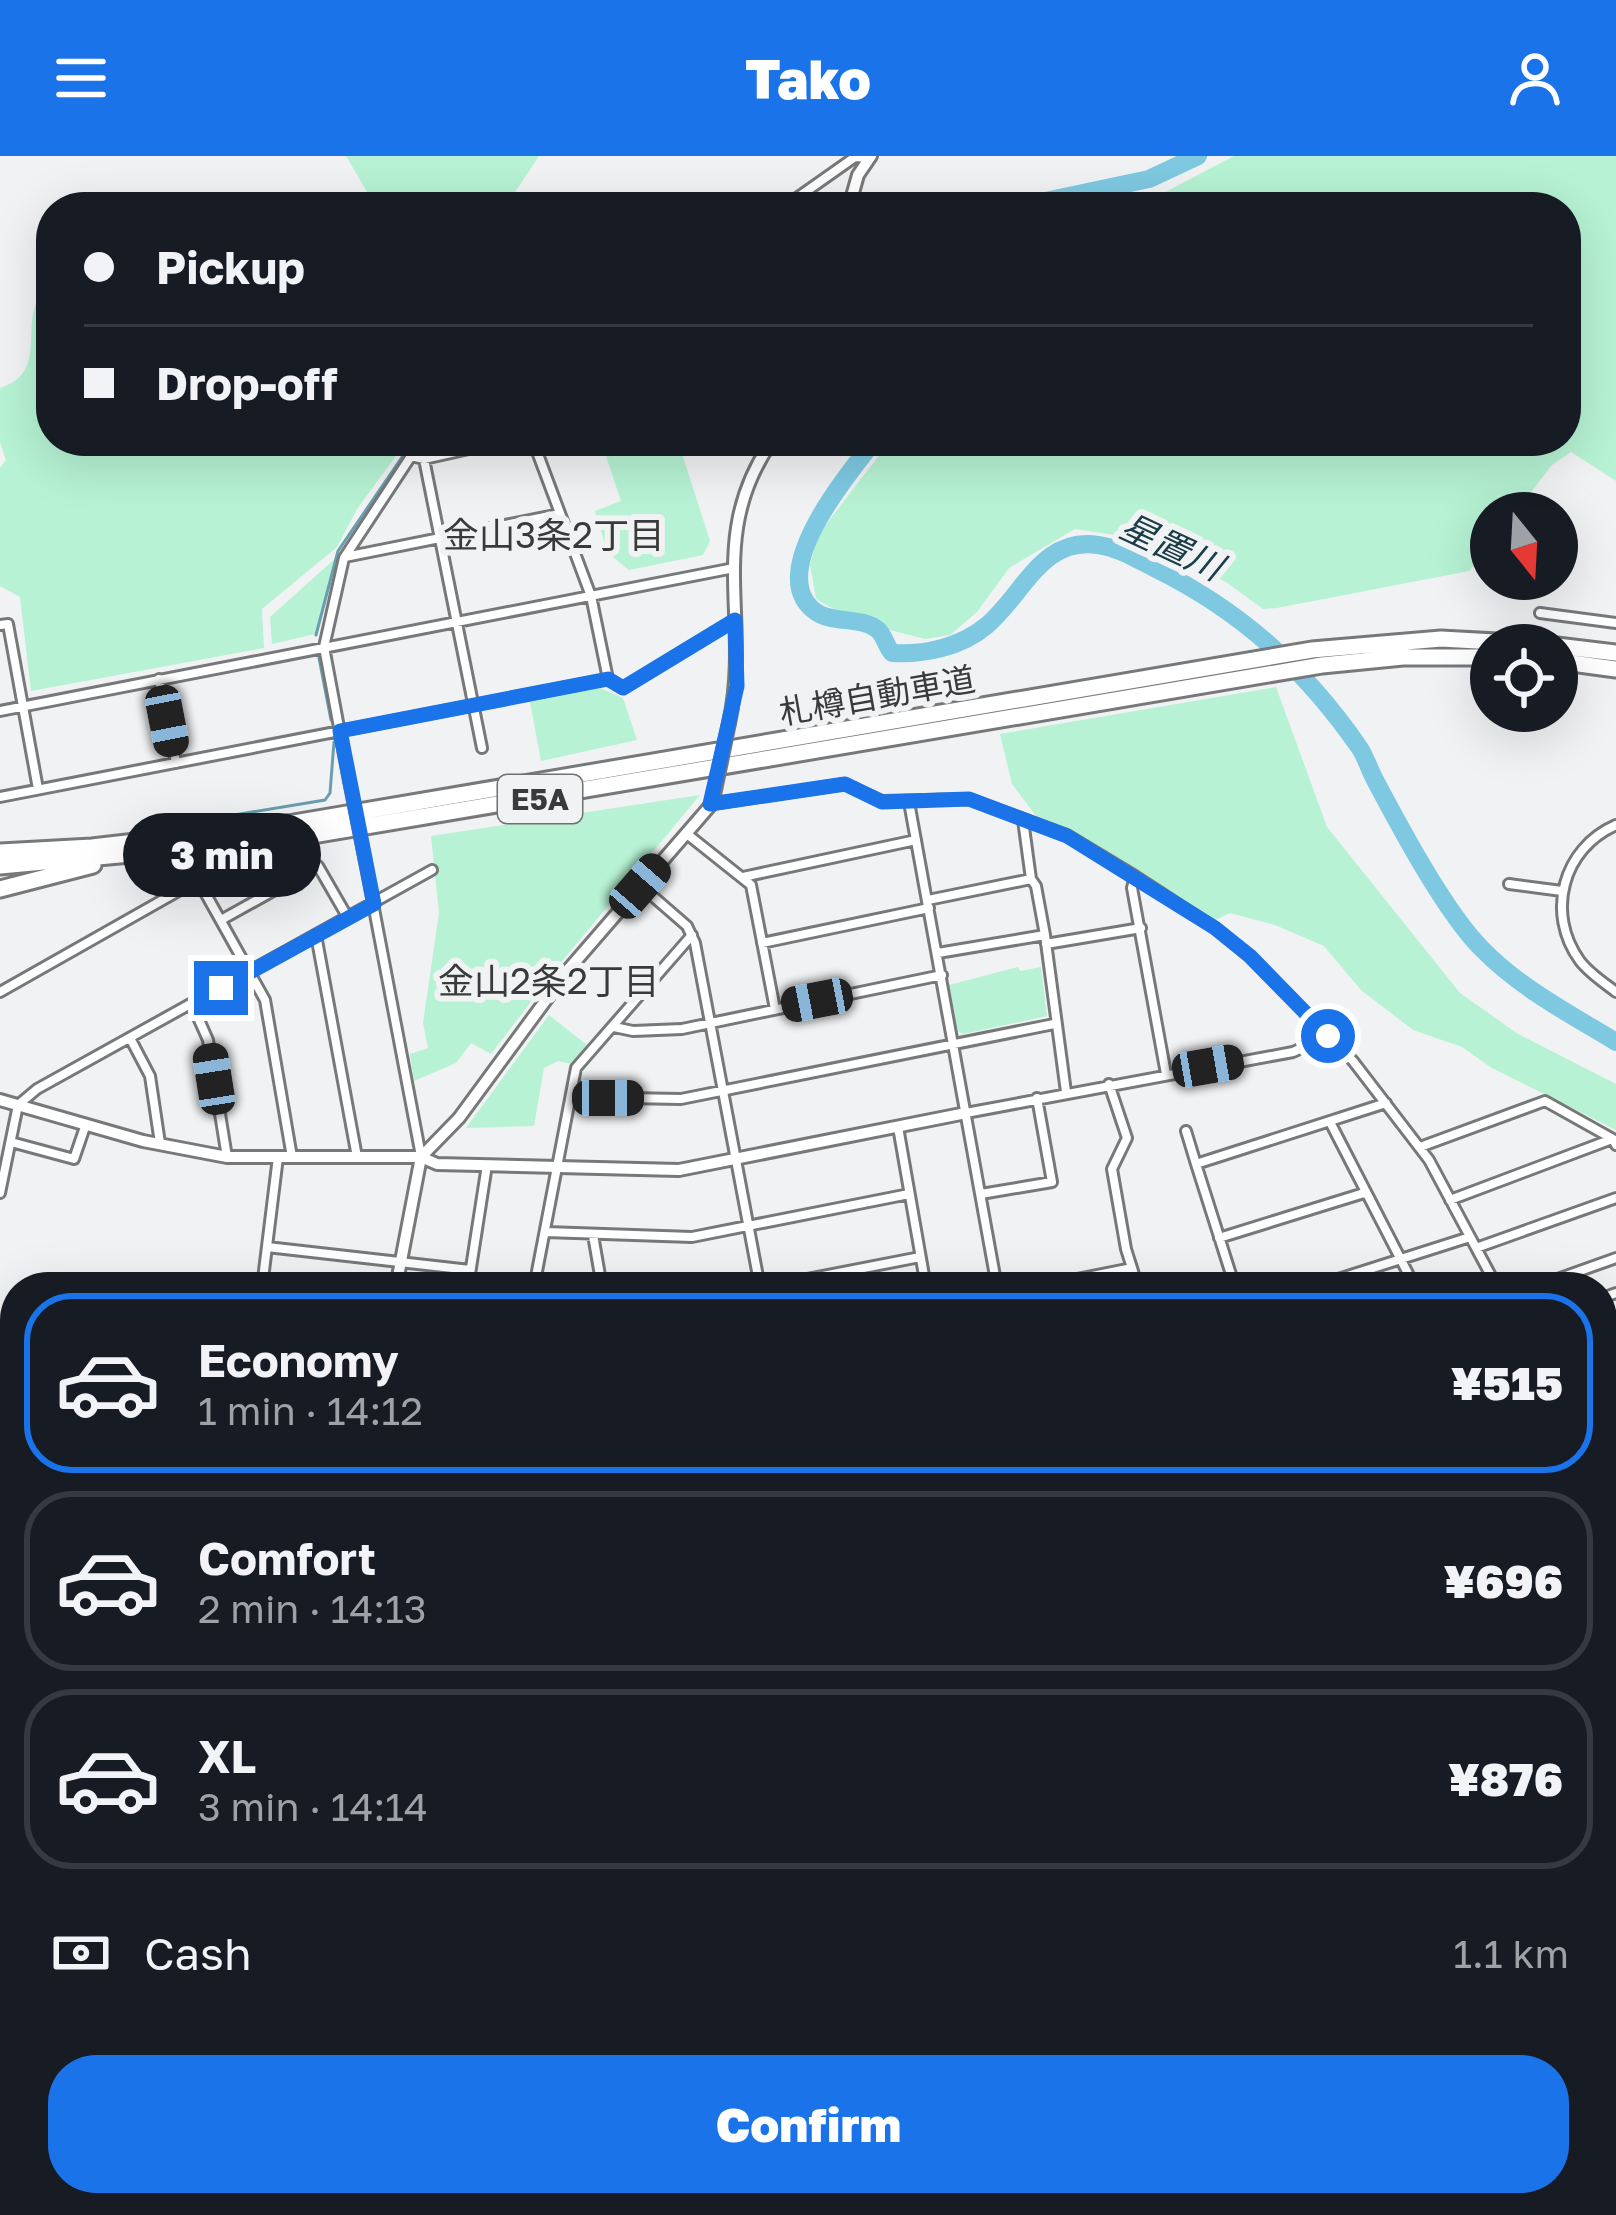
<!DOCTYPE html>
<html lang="en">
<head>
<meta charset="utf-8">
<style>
	body { margin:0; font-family:"Golos Text","Noto Sans JP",sans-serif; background:#20242c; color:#f1f3f6; height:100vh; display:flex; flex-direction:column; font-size:45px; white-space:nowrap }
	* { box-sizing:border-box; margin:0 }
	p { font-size:39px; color:#9ea1a6 }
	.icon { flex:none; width:66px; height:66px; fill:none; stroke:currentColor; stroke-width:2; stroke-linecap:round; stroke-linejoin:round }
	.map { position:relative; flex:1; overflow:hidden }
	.panel { position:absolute; left:0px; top:1116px; width:1617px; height:945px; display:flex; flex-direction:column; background:#171b24; border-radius:48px 48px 0 0; box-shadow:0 12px 48px #0002 }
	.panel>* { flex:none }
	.banner { position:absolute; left:36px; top:36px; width:1545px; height:264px; border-radius:48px; box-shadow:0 12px 48px #0002; display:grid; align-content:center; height:264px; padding:0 48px; background:#171b24 }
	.needle { width:78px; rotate:162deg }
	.tools { position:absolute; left:1470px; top:336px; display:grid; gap:24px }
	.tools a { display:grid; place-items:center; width:108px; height:108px; border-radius:50%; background:#171b24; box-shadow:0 12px 48px #0002; font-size:60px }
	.end { position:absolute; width:54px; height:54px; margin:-27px; border:15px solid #1a73e8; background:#fff; box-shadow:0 0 0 6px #fff }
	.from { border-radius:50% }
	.bubble { position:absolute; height:84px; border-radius:42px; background:#171b24; box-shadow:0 12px 48px #0002; font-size:39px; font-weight:800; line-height:84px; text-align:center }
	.car { position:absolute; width:36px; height:72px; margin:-36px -18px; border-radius:15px; box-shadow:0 0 9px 3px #0007; background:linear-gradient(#222 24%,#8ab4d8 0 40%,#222 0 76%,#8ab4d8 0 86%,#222 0) }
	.banner b { display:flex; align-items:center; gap:42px; height:114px; font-size:45px }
	.banner b+b { border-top:3px solid #363941 }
	.banner i { width:30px; height:30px; background:#f1f3f6 }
	ul { padding:21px 0 0; list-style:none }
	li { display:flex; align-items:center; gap:36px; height:180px; margin:0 24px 18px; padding:0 24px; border:6px solid #363941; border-radius:48px }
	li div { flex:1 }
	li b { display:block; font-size:45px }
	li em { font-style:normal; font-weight:800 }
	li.current { border-color:#1a73e8 }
	li>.icon { width:108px; height:108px; stroke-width:1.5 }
	.pay { display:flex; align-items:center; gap:30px; height:132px; padding:0 48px; font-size:45px }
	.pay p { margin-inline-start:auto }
	.primary-button { display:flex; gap:24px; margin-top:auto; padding:24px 48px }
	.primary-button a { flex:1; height:138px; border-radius:48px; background:#1a73e8; color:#fff; font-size:48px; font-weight:800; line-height:138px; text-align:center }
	header { display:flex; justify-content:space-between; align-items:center; height:156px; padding:0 48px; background:#1a73e8; color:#fff; font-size:54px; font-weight:800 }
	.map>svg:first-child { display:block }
	.green { fill:#b6f2d3 }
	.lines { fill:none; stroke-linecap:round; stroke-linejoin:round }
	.stream { stroke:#699eaf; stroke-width:3 }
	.river { stroke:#7ec9e1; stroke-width:18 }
	.minor-casing { stroke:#77787a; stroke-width:14 }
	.tertiary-casing { stroke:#77787a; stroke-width:16 }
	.trunk-casing { stroke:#77787a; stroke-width:20 }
	.motorway-casing { stroke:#77787a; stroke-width:21 }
	.minor { stroke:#fff; stroke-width:8 }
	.tertiary { stroke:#fff; stroke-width:10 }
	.trunk { stroke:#fff; stroke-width:14 }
	.motorway { stroke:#fff; stroke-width:15 }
	.rail { stroke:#828384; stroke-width:3; stroke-dasharray:21 21; stroke-linecap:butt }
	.minor-bridge-casing { stroke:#77787a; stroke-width:14; stroke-linecap:butt }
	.tertiary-bridge-casing { stroke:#77787a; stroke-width:16; stroke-linecap:butt }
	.minor-bridge { stroke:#fff; stroke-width:8 }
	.tertiary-bridge { stroke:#fff; stroke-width:10 }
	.route { stroke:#1a73e8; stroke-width:15 }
	.labels { text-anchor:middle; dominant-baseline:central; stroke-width:12; stroke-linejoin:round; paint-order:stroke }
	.shield { fill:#f1f2f4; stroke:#707172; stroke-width:3 }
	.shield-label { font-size:30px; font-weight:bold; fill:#393a3a }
	.street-label { font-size:33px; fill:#393a3a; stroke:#f1f2f4 }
	.neighbourhood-label { font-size:36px; fill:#393a3a; stroke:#f1f2f4 }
	.water-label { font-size:36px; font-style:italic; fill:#1a3d48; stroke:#f1f2f4 }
</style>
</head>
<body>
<header><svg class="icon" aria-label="menu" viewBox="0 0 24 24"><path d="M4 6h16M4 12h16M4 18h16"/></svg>Tako<svg class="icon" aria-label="person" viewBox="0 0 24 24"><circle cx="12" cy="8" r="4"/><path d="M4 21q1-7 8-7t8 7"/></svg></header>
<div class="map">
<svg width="1616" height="2059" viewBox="0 0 1616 2059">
	<rect width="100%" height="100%" fill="#f1f2f4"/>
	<path class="green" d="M346,0H539L505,51H376Z
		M1234,0H1616V325L1571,296L1552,309L1515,357H1491V388L1469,415L1277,452L1263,453L1226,426L1141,383L1075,373L1009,412L977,456L950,479L925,483L890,474L869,460L841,457L816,443L810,409L818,379L890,285H1566V51H1103L1154,42Z
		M51,128V285H407L357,353L337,391L262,453L264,492L31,535L20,441L0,430V312L6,304L0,286V232C55,215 11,158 51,128Z
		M601,285H678L710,385L703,399L629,414L608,397L612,389L604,385L595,355L621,345Z
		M338,400L315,478L272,488L270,461Z
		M1276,531L1327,671L1460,837L1518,878L1616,928V974L1492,912L1462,891L1413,874L1361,834L1324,790L1275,769L1230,757L1211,766L1073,680L1042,668L1012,628L1000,578Z
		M600,532L623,542L637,584L541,605L530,546Z
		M700,639L563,804L491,898L471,887L456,907L414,925L410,898L428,892L423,867L439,757L431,680Z
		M1018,811L1020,815L1041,811L1047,860L963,878L958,875L949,829Z
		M549,859L587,889L572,908L558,905L544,912L534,970L466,972Z"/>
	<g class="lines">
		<path class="stream" d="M316,479L338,395L413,285
			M319,502L331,564
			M234,659L325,644L330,637L334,586"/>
		<path class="river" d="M1017,51L1149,23L1198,0
			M874,285C849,317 763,418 816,456C833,468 861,460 878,474C884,479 886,490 892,497C924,499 961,491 986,470C1023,440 1041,380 1098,389C1119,392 1138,404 1156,413C1241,455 1305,513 1359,591C1366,601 1369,613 1375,624C1400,671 1445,756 1482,793C1520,832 1570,858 1616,886"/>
		<g class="minor-casing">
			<path id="minor" d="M784,51L855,1L869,2
				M533,285L591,440L608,523
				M411,300L424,303L505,285
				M424,303L482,592
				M345,401L560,358
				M1540,457L1616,467
				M0,469L8,468L38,633
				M159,523L176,607
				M0,555L734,412
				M349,625L324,491L344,402L421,285
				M0,641L608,523L623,532L735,464
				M909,646L997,1131
				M712,648L845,628L882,645L969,643L1067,679L1135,720L1215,772L1249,800L1353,905L1429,1004L1497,1131
				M1023,664L1031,723L1036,730L1045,779L1066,936
				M1616,669C1563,692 1545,757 1580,805C1589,817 1603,826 1616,836
				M687,678L751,729L775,853
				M367,716L421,1000
				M1135,720L1132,732L1166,918
				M743,721L916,684
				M1509,728L1562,735
				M641,730L687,770L695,787L760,1131
				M928,744L1031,723
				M221,764L318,710L348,762
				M316,779L357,1001
				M762,787L929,752
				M1046,788L1141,772
				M938,797L1045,779
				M0,836L198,724L265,844L292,1001
				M192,848L208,884L227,1001
				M614,871L633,875L682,873L942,819
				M130,882L150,920L160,987
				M1109,928L1127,982L1112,1013L1126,1093L1138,1131
				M571,941L681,943L1054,868
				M966,957L1293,896L1328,880
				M1330,966L1415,1131
				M898,971L926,1131
				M1186,975L1196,1008
				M11,986L74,1003L86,968
				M1420,991L1545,945L1613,983L1616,989
				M0,1037L18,949L37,933L432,714
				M981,1038L1052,1026L1037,942
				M1450,1044L1612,983
				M546,1076L692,1081L909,1038
				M593,1079L602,1131
				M1219,1082L1364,1037
				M267,1091L470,1114
				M1476,1092L1616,1042
				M262,1131L278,1001
				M468,1131L487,1009
				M534,1131L576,912L692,779
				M766,1131L920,1101
				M1037,1131L1132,1112
				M1235,1131L1196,1008L1386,947
				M1313,1131L1470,1081
				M1535,1131L1616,1102
				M1602,1142L1616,1137
				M1602,1204L1616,1200
				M1602,1267L1616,1262
				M1602,1330L1616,1325
				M1602,1407L1616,1401
				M1602,1641L1610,1659
				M0,1648L15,1653
				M0,1690L15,1694
				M1602,1729L1616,1723
				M1602,1796L1616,1789
				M1602,1859L1616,1853
				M0,1862L15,1854
				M1602,1898L1616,1891
				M1602,1959L1616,1953
				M1602,1964L1616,1993
				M0,2026L15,2018
				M1602,2026L1616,2019
				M559,2046L565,2059
				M636,2046L640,2059
				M708,2046L713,2059
				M781,2046L786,2059
				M843,2046L848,2059
				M914,2046L919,2059
				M984,2046L989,2059
				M1055,2046L1060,2059
				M1128,2046L1133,2059
				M1208,2046L1212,2059
				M1566,2046L1571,2059
				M548,2059L584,2046
				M1004,2059L1039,2046
				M1257,2059L1284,2046
				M1389,2059L1417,2046
				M1532,2059L1559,2046"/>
		</g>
		<g class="tertiary-casing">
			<path id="tertiary" d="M849,51L858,19L871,0
				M729,567C752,463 705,381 772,285
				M0,944L143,985L227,1001H421L437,1008L679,1014L966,957
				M396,1131L421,1001L459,962L568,814L710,650L714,639
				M0,1273L15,1277
				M15,1735L3,1790L15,1828
				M0,1949L15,1941
				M400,2046L405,2059"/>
		</g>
		<g class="trunk-casing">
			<path id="trunk" d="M1602,1439L1616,1434
				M1602,1455L1616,1450
				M0,1546L15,1551
				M0,1563L15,1568"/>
		</g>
		<g class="motorway-casing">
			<path id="motorway" d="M1557,490L1616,497
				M1557,505L1616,513
				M0,696L92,691L282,669L1312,494L1441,483L1551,489
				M0,710L283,684L1322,509L1403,501H1491
				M0,733L93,709"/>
		</g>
		<use href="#minor" class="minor"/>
		<use href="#tertiary" class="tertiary"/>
		<use href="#trunk" class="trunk"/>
		<use href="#motorway" class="motorway"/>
		<path class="rail" d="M1602,1550L1616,1547
			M105,2059L128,2046"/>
		<g class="minor-bridge-casing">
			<path id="minor-bridge" d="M349,625L367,716"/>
		</g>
		<g class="tertiary-bridge-casing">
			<path id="tertiary-bridge" d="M714,639L729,567"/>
		</g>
		<use href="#minor-bridge" class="minor-bridge"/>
		<use href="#tertiary-bridge" class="tertiary-bridge"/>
	</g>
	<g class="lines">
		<path class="route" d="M221,832L374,748L340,575L608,523L623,532L735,464L737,530L710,648L845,628L882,646L969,643L1067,680L1215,772L1250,800L1328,880"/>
	</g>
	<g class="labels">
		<rect class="shield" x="498" y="619" width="84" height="48" rx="9"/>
		<g class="shield-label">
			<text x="540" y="643">E5A</text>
		</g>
		<g class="street-label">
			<text transform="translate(877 539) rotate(-10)">札樽自動車道</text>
		</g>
		<g class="neighbourhood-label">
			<text x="554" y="378">金山3条2丁目</text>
			<text x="549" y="824">金山2条2丁目</text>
		</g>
		<g class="water-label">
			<text transform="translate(1172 390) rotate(25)">星置川</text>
		</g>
	</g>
</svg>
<div class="tools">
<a><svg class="needle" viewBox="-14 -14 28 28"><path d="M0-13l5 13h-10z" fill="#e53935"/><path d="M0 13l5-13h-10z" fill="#9ea1a6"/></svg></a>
<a><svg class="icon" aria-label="locate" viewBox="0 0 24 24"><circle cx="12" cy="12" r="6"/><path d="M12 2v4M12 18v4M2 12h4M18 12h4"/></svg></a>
</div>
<i class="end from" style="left:1328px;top:880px"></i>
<i class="end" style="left:221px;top:832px"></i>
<div class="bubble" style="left:123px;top:657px;width:198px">3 min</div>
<i class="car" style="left:167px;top:565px;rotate:169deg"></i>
<i class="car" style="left:640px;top:730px;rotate:41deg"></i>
<i class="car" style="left:817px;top:844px;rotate:259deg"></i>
<i class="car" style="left:1208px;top:910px;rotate:80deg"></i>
<i class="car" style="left:214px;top:923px;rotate:351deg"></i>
<i class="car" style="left:608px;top:942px;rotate:90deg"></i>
<div class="banner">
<b><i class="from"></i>Pickup</b>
<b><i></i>Drop-off</b>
</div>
<section class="panel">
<ul>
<li class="current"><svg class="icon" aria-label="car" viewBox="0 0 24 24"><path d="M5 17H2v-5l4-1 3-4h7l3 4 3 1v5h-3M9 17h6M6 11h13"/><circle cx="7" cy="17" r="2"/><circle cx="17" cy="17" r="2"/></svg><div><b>Economy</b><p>1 min · 14:12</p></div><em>¥515</em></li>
<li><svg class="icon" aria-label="car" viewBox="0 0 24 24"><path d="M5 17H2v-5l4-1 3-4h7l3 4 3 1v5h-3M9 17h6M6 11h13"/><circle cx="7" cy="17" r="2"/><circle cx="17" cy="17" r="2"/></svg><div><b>Comfort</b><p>2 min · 14:13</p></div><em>¥696</em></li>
<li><svg class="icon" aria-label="car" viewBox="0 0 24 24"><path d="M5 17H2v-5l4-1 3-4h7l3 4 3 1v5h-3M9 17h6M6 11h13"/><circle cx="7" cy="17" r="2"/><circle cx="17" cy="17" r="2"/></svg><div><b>XL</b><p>3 min · 14:14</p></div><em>¥876</em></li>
</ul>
<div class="pay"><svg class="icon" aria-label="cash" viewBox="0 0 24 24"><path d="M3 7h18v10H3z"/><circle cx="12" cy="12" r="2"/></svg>Cash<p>1.1 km</p></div>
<div class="primary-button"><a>Confirm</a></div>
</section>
</div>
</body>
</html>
